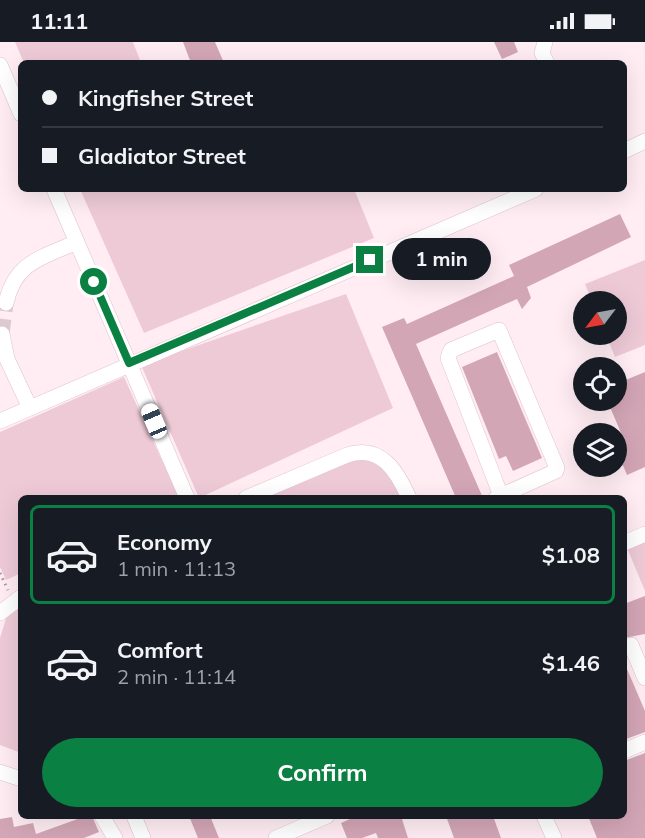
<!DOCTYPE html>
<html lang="en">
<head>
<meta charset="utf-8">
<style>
	body { margin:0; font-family:Mulish,sans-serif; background:#242831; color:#f1f3f6; height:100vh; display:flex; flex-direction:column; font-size:22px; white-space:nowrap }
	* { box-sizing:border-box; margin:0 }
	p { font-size:20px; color:#9ea1a6 }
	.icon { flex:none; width:33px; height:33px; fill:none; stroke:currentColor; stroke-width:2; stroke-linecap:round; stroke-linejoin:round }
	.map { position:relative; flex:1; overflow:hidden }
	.details { position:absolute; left:18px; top:453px; width:609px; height:324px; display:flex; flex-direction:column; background:#171b24; border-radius:9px; box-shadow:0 6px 24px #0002 }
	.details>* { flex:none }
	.banner { position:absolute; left:18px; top:18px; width:609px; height:132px; border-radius:9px; box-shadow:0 6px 24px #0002; display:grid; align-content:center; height:132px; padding:0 24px; background:#171b24 }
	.needle { width:39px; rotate:238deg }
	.buttons { position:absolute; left:573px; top:249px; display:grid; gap:12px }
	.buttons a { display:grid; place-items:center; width:54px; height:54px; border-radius:50%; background:#171b24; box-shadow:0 6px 24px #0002; font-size:30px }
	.end { position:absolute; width:27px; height:27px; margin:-14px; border:8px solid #0b8043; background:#fff; box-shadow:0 0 0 3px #fff }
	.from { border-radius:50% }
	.bubble { position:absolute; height:42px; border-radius:21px; background:#171b24; box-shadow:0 6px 24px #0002; font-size:20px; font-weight:700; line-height:42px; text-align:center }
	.car { position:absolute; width:18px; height:36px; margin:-18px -9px; border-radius:8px; box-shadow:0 0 4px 2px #0007; background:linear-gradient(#fff 24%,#345 0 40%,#fff 0 76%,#345 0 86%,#fff 0) }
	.banner b { display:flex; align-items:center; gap:21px; height:57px; font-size:22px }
	.banner b+b { border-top:2px solid #363941 }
	.banner i { width:15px; height:15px; background:#f1f3f6 }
	ul { padding:10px 0 0; list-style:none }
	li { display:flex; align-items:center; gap:18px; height:99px; margin:0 12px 9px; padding:0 12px; border:3px solid transparent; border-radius:9px }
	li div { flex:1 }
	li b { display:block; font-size:22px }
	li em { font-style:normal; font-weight:700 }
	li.on { border-color:#0b8043 }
	li>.icon { width:54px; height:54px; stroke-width:1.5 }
	.cta { display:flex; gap:12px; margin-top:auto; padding:12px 24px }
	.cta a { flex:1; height:69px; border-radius:36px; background:#0b8043; color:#fff; font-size:24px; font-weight:700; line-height:69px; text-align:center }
	.status { display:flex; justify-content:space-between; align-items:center; height:42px; padding:0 30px; background:#171b24; direction:ltr }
	.status svg { height:16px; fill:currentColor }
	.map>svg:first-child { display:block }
	.green { fill:#eecad7 }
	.building { fill:#d3a6b6 }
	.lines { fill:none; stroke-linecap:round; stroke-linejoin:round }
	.minor-tunnel { stroke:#dbcbd0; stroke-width:15; stroke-dasharray:15 8; stroke-linecap:butt }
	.minor-casing { stroke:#ddc1cb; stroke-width:16 }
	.path { stroke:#a5969c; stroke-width:3; stroke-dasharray:1.5 4.5; stroke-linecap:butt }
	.minor { stroke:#fff; stroke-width:15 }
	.route { stroke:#0b8043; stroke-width:8 }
</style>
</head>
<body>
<div class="status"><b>11:11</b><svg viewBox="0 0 49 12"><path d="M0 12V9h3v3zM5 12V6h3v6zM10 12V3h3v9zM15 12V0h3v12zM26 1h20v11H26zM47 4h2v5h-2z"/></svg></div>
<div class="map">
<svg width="645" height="796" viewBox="0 0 645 796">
	<rect width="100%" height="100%" fill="#ffedf3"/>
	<path class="green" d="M15,0H133L141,21H24Z
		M80,147H354L374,196L144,291Z
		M645,218V303L615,315L606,293L616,292V260L592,259L585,242Z
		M346,252L393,366L199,456L141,323Z
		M124,335L179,456H21V531L6,538L0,525V390Z
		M360,409L397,430L408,456H252Z
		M645,498V549L627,506Z
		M21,557V711L0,703V596L11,561Z"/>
	<path class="building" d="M183,0H215L224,21H191Z
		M494,0H514L518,10L502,17Z
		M620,172L631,195L527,245L531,256L522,267L517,257L416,302L483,456H456L382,285L404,276L407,282L514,234L509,223Z
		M497,310L542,416L513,429L506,414L499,417L462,325Z
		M645,330V425L627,433L617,409L627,405L607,358H616V342Z
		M645,554V592L624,596V562Z
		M624,620L645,669V690L626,697Z
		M645,711V796H597L588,774H624V719Z
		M86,774H92L99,790L84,796H0V777L12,775L14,785L33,781L36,792Z
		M189,774H210L219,796H198Z
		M357,774H401L408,796H378L376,791L362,796H347L341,781Z
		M446,774H493L501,796H454Z"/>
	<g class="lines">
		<path class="minor-tunnel" d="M2,292L6,261"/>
		<g class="minor-casing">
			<path id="minor" d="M545,0L542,11L547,21
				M0,23L21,72
				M624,109L645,99
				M54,147L187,456
				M6,261C15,220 41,216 77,200
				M2,292L7,317L30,366
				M0,379L536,147
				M246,456L347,413C381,402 397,429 409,456
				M496,456L556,429L557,426L499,288L451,308L448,316L501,454
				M624,501L645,492
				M0,571L21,555
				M631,603L645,636
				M624,709L645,700
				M0,730L21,737
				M102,774L115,796
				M134,774L143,796
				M544,774L554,796
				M276,796L327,774"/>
		</g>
		<path class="path" d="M0,531L8,548"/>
		<use href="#minor" class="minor"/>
	</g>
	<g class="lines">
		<path class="route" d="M94,240L129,321L370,218"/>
	</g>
</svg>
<div class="buttons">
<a><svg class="needle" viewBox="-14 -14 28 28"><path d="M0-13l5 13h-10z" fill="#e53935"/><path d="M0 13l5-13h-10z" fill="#9ea1a6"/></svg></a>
<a><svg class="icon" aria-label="locate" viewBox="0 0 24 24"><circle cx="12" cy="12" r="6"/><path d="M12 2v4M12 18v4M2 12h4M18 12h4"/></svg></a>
<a><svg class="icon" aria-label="layers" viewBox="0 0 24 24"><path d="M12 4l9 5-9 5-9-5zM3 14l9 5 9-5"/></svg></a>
</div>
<i class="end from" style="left:94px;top:240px"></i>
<i class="end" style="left:370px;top:218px"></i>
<div class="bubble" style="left:392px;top:196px;width:99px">1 min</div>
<i class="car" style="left:154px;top:379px;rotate:337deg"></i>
<div class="banner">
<b><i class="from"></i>Kingfisher Street</b>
<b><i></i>Gladiator Street</b>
</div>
<section class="details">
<ul>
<li class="on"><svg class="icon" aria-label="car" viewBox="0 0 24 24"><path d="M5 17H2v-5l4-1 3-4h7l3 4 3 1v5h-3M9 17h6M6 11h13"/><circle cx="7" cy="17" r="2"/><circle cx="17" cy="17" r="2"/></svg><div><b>Economy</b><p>1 min · 11:13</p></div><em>$1.08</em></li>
<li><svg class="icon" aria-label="car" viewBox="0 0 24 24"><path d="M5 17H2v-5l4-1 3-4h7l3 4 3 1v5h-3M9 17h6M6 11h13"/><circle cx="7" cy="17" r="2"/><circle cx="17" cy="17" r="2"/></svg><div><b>Comfort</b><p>2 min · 11:14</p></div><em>$1.46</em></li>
</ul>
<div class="cta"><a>Confirm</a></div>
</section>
</div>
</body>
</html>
